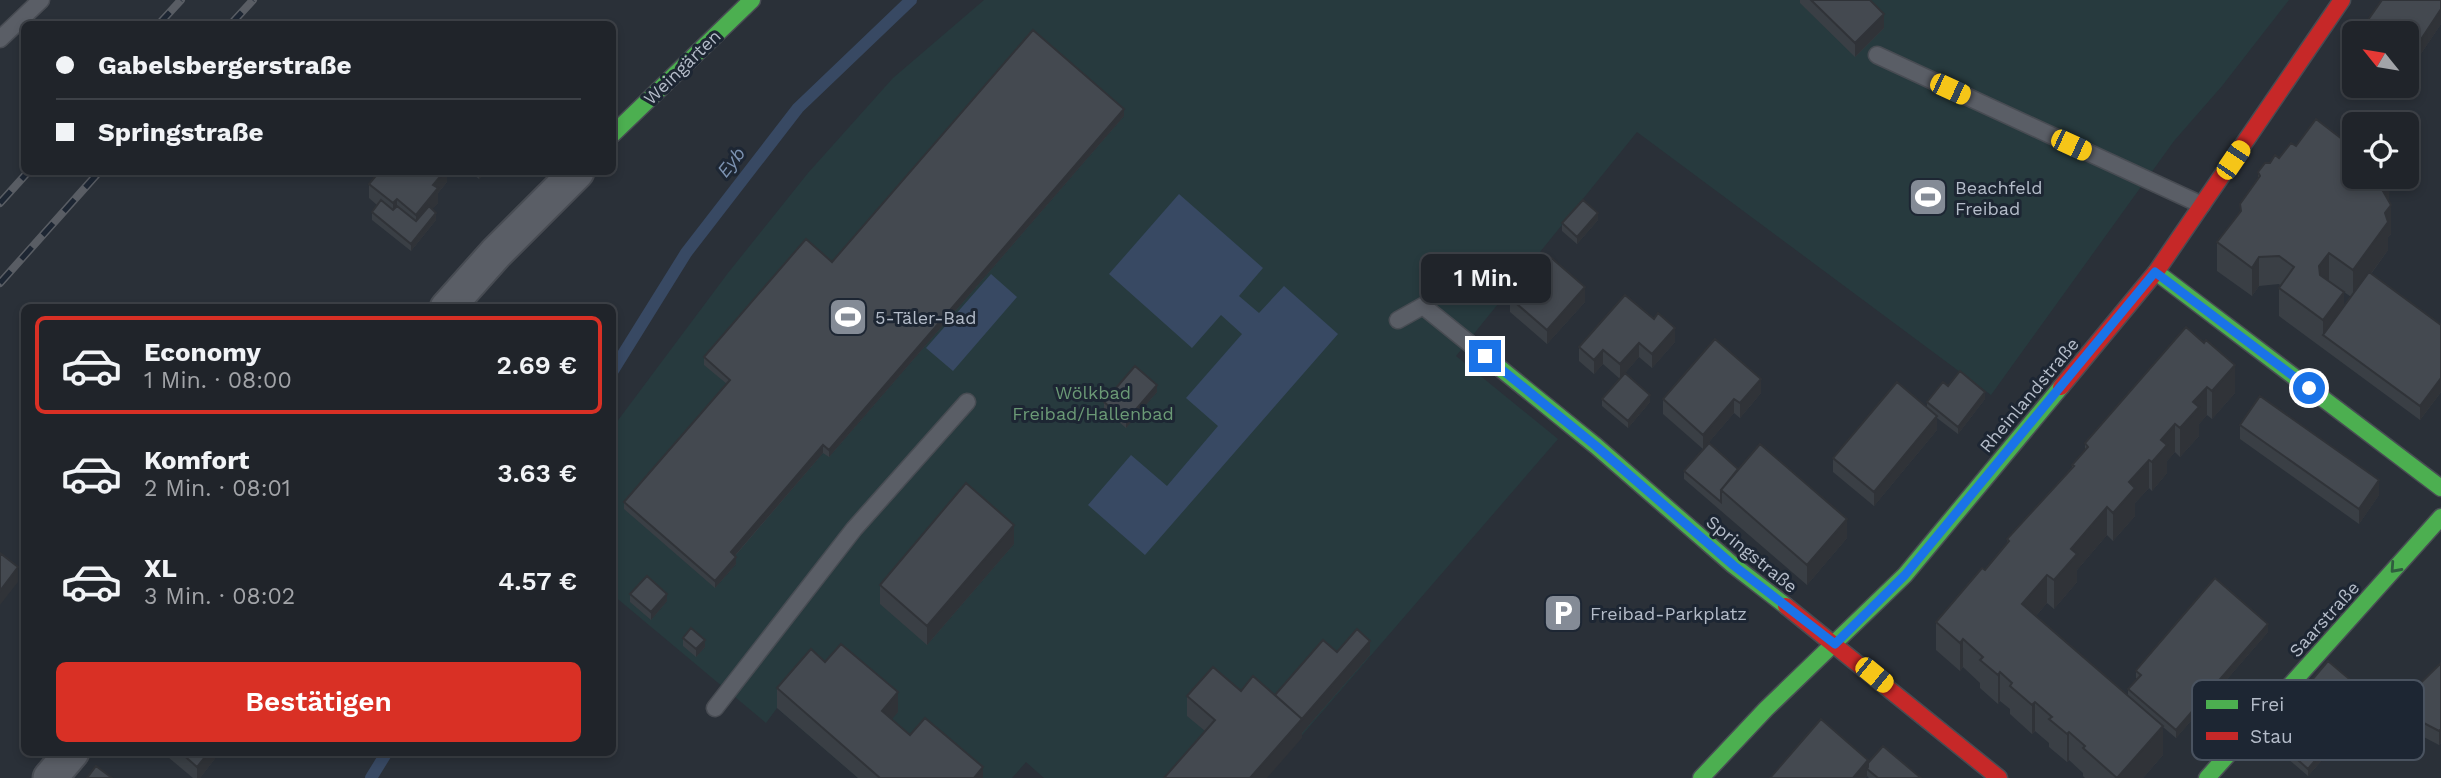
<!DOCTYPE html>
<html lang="de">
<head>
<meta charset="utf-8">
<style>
	body { margin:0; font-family:"Work Sans",sans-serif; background:#282c32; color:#f1f3f6; height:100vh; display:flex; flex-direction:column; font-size:26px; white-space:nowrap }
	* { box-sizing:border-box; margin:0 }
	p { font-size:23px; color:#a2a4a8 }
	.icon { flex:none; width:38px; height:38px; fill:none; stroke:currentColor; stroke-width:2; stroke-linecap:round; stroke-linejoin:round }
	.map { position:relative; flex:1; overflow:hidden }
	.details { position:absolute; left:21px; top:304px; width:595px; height:452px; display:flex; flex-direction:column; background:#20242a; border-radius:10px; box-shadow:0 4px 10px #0003,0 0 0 2px #3d4147 }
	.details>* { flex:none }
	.guide { position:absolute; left:21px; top:21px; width:595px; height:154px; border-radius:10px; box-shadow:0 4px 10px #0003,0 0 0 2px #3d4147; display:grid; align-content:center; height:154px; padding:0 35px; background:#20242a }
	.needle { width:46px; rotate:300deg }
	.controls { position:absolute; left:2342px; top:21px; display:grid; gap:14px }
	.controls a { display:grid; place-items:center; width:77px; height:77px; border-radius:10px; background:#20242a; box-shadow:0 4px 10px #0003,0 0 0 2px #3d4147; font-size:35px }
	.end { position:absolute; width:32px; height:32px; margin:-16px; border:9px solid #1a73e8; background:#fff; box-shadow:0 0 0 4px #fff }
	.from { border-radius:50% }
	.bubble { position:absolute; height:49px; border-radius:10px; background:#20242a; box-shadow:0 4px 10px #0003,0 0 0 2px #3d4147; font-size:23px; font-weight:600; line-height:49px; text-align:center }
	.car { position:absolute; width:21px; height:42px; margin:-21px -10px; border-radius:9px; box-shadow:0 0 5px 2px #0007; background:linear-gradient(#f5c518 24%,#345 0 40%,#f5c518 0 76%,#345 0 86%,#f5c518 0) }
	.guide b { display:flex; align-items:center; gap:24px; height:66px; font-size:26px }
	.guide b+b { border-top:2px solid #3d4147 }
	.guide i { width:18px; height:18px; background:#f1f3f6 }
	ul { padding:12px 0 0; list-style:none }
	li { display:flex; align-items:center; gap:21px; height:98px; margin:0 14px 10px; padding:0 21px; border:4px solid transparent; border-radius:10px }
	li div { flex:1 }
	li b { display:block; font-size:26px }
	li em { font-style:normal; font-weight:600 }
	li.current { border-color:#d93025 }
	li>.icon { width:63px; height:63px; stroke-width:1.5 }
	.action { display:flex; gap:14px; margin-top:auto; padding:14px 35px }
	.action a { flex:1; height:80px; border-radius:10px; background:#d93025; color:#fff; font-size:28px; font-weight:600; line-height:80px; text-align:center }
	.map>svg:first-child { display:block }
	.green { fill:#273a3e }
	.water { fill:#384963 }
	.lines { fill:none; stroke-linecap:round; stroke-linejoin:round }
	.stream { stroke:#384963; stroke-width:12 }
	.lane-casing { stroke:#484c53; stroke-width:19 }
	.street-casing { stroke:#484c53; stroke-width:37 }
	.fast-casing { stroke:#484c53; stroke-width:19 }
	.jam-casing { stroke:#484c53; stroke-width:19 }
	.lane { stroke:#5a5e66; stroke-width:16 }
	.street { stroke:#5a5e66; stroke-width:33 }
	.fast { stroke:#4caf50; stroke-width:16 }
	.jam { stroke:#c62828; stroke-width:16 }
	.rail-casing { stroke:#595d64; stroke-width:8 }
	.rail { stroke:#1d2633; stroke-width:5; stroke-dasharray:16; stroke-linecap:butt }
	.wall { fill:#3a3f45; fill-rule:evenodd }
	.shaded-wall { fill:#303338 }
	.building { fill:#444950; stroke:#303338; stroke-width:2 }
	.oneway { stroke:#305d3f }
	.route { stroke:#1a73e8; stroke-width:9 }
	.labels { text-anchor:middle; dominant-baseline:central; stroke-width:6; stroke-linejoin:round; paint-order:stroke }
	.street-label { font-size:18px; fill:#b4bcc9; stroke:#1d2633 }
	.poi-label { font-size:18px; fill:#b4bcc9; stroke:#1d2633; text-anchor:start }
	.park-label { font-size:18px; fill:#6b9a76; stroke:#1d2633 }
	.water-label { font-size:19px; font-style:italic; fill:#7c92b1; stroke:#1d2633 }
	.key { fill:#1d2633; stroke:#4a5360; stroke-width:2 }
	.key-label { font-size:19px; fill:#b4bcc9 }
</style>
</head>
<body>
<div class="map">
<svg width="2441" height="778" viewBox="0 0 2441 778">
	<rect width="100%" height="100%" fill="#2a3038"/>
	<path class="green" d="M984,0H2289L2222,86L2174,141L1991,395L1637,132L1456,356L1558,439L1265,778H1044L1026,762L1012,778H858L777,708L766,723L613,595V427L728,273L808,173L893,78Z"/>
	<path class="water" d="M1179,194L1263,268L1239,296L1259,313L1284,286L1338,334L1145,555L1088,505L1131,455L1167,486L1218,426L1186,398L1242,334L1221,315L1192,348L1109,274Z
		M991,274L1017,297L953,371L926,348Z"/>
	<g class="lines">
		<path class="stream" d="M612,372L686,253L798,108L911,0
			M371,778L387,752"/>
		<g class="lane-casing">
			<path id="lane" d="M0,39L41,0
				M1877,55L2202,205
				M1398,320L1423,306L1485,356
				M715,708L854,529L967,402"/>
		</g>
		<g class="street-casing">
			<path id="street" d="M447,308L496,253L577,172
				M50,778L72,752"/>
		</g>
		<g class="fast-casing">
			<path id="fast" d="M612,135L752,0
				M2156,272L2441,488
				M1485,356L1596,446L1733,565L1786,606
				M1701,778L1766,709L1905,575L2061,387
				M2207,778L2441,517"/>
		</g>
		<g class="jam-casing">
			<path id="jam" d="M2061,387L2156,272L2342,0
				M1786,606L1999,778"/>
		</g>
		<use href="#lane" class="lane"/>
		<use href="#street" class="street"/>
		<use href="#fast" class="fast"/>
		<use href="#jam" class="jam"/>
		<g class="rail-casing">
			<path id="rail" d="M159,24L181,0
				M231,24L253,0
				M0,203L28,172
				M0,283L99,172"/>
		</g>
		<use href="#rail" class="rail"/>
	</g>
	<path class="wall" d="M1800,0H1870L1884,28L1855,57L1800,3Z
		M2441,0V24L2414,64L2406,59V33H2368V20Z
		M1124,116L829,457L823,453L735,556L736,564L715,588L624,509V502L727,384L704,365V357L832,262Z
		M2296,146L2390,177L2388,201L2391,234L2388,237V250L2371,274L2441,325V392L2420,420L2279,316V288L2280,285L2279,284L2259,286L2252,296L2217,271V242L2240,213V204L2258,178V172L2270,163L2279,158ZM2329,281L2351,297L2344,306Z
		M447,172V182L438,193V203L432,209L436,220L411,251L372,220V212L377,205L369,198V184Z
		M470,172H486L479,179Z
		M1598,220L1577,244L1562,231V223Z
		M1625,295L1675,342L1652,368L1639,357L1625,373L1650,402L1628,428L1602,406V399L1620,379L1603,364L1594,374L1579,361V347Z
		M1510,298L1585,302L1547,344L1510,312Z
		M2186,327L2235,393L2212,419L2207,415L2199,424V436L2180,457L2175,452L2167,461V473L2152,491L2149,488L2135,503V516L2113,541L2107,535L2077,570V582L2054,609L2047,603L2036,616L2128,696V689L2137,679L2136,678V671L2268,632L2176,738L2163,727V755L2143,778H2085L2083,776V773L2069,760L2067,762L2049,747V743L2035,731L2032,734L2010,714V709L2000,701L1998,704L1980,688V683L1963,667L1960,671L1936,650V622L1985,570L2007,544V539L2072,468V465L2085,451V443Z
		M1948,386L1985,399L1958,434L1937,418V430L1874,506L1833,472V458L1927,407V402Z
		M1157,392L1126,428L1104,409V402Z
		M1761,393L1740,418L1734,413L1703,449L1663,414V399Z
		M2240,425L2379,495L2359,524L2240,439Z
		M1738,469L1847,538L1807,585L1684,479V471Z
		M1014,544L927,645L880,604V585Z
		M630,594L667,601L651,620L630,602Z
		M683,638L705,647L696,657L683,646Z
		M1337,652L1370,655L1302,733V738L1205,731L1187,716V696L1241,691L1275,695Z
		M825,662L898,712L891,719L910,735L983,778H858L777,708V688Z
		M2441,663V743L2439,745L2395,722V708Z
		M2360,702L2319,748L2323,759L2308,776L2280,752V744L2290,733L2284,728V713Z
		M162,752H220L200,778H193Z
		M1868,763L1921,778H1869L1867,776L1865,778H1770Z"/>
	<path class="shaded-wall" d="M2441,9V24L2414,64V50Z
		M1884,14V28L1855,57V43Z
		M1124,109V116L829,457V450Z
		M444,172H447V182L438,193V203L416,229V215L433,185Z
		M480,172H486L479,179Z
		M2385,177H2390L2389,201L2379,184Z
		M397,199V213L393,218V203Z
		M2391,205V234L2388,237V250L2353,298V270L2385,213Z
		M436,213V220L411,251V244Z
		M1598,213V220L1577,244V237Z
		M2329,253V281L2319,294V266Z
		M2259,257V286L2252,296V268Z
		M1585,287V302L1547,344V330Z
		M2344,292V321L2323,335V320Z
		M1675,328V342L1652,368V354Z
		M1639,343V357L1620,379V364Z
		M1603,350V364L1594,374V360Z
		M2235,365V393L2212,419V391Z
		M2441,378V392L2420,420V406Z
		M1761,379V393L1740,418V403Z
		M1157,385V392L1126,428V421Z
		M2207,387V415L2199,424V436L2180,457V428L2193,402Z
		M1985,392V399L1958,434V427Z
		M1650,395V402L1628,428V421Z
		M1734,399V413L1703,449V435Z
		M1937,416V430L1874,506V492Z
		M2175,424V452L2167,461V473L2152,491V462L2161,440Z
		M823,445V453L731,560V552Z
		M2149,460V488L2135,503V516L2113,541V513L2129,482Z
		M2379,480V495L2359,524V509Z
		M2107,507V535L2077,570V582L2054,609V580L2071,549Z
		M1847,519V538L1807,585V565Z
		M1014,525V544L927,645V626Z
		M736,557V564L715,588V581Z
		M18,567V582L0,605V591Z
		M2047,575V603L2022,632V604Z
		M667,594V601L651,620V612Z
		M2268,624V632L2176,738V730Z
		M1963,639V667L1960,671V643Z
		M705,640V647L696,657V649Z
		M1370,641V655L1302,733V738L1267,778H1250Z
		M2000,672V701L1998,704V675Z
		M2360,688V702L2314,754V740Z
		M898,692V712L882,731V711Z
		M2035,702V731L2032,734V705Z
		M2163,726V755L2143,778H2117Z
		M2441,729V743L2439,745V731Z
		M2069,732V760L2067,762V734Z
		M2323,751V759L2308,776V769Z
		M209,752H220L200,778H197V767Z
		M1868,760V770L1867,769V776L1865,778H1853Z
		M983,767V778H974Z"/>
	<path class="building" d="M1811,0H1870L1884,14L1855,43Z
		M2382,0H2441V9L2414,50L2406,45V33H2389L2368,20Z
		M1033,30L1124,109L829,450L823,445L731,552L736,557L715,581L624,502L730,380L704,357L806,239L832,262Z
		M2316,119L2346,142L2354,132V177H2385L2379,184L2391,205L2385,213L2388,222L2353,270L2329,253L2319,266L2320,275L2344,292L2323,320L2279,288L2294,267L2279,256L2259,257L2252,268L2217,242L2241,211L2240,204L2260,176L2258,172L2265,163H2270L2275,155L2279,158L2291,143L2296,146Z
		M379,172H444L433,185L438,188L416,215L397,199L393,203L369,184Z
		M381,200L393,210L397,206L416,221L429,206L436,213L411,244L372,212Z
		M1583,200L1598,213L1577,237L1562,223Z
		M1548,255L1585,287L1547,330L1510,298Z
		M2369,272L2441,325V378L2420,406L2323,335Z
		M1625,295L1654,319L1658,313L1675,328L1652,354L1639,343L1620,364L1603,350L1594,360L1579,347Z
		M2186,327L2204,343L2206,340L2235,365L2212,391L2207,387L2193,402L2199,407L2180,428L2175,424L2161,440L2167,445L2152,462L2149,460L2129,482L2135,488L2113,513L2107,507L2071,549L2077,554L2054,580L2047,575L2022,604L2163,726L2117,778L2083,748L2085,746L2069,732L2067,734L2049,719L2052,717L2035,702L2032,705L2010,686L2012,683L2000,672L1998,675L1980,660L1983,657L1963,639L1960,643L1936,622L1982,568L1985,570L2009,541L2007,539L2074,466L2072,465L2088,447L2085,443Z
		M1715,339L1761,379L1740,403L1734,399L1703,435L1663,399Z
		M1135,366L1157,385L1126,421L1104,402Z
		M1960,371L1985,392L1958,427L1927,402L1943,382L1948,386Z
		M1625,373L1650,395L1628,421L1602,399Z
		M1897,382L1937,416L1874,492L1833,458Z
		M2260,396L2379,480L2359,509L2240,425Z
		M1709,443L1738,469L1721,490V502L1684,471Z
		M1760,444L1847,519L1807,565L1721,490Z
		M966,483L1014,525L927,626L880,585Z
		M0,553L18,567L0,591Z
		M647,576L667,594L651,612L630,594Z
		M2215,578L2268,624L2176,730L2128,689L2141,675L2136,671L2137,669Z
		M691,628L705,640L696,649L683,638Z
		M1357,629L1370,641L1302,719L1275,695L1323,640L1337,652Z
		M841,644L898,692L882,711L910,735L925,718L983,767L974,778H880L777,688L811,649L825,662Z
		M2328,661L2360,688L2314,740L2284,713Z
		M2441,663V729L2439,731L2395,708Z
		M1213,667L1241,691L1253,676L1302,719L1250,778H1164L1215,720L1187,696Z
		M1821,719L1868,760L1853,778H1770Z
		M2294,729L2323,751L2308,769L2280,744Z
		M1883,746L1921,778H1878L1867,769L1868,767V763Z
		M180,752H209L197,767Z
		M96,766L112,778H87Z"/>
	<defs><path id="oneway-chevron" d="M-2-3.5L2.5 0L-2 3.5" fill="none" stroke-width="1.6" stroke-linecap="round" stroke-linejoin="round" transform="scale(1.75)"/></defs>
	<use class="oneway" href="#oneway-chevron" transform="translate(2395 568) rotate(132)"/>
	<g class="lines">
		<path class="route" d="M1485,356L1596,446L1733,565L1835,644L1905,575L2155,272L2309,388"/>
	</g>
	<defs>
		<g id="stadium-square" transform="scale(2.0125)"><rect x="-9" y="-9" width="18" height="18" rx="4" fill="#848b96" stroke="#1d2633"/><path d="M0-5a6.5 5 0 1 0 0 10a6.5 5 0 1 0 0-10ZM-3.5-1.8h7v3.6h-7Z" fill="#fff"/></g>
		<g id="parking-square" transform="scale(2.0125)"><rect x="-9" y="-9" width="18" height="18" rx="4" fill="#848b96" stroke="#1d2633"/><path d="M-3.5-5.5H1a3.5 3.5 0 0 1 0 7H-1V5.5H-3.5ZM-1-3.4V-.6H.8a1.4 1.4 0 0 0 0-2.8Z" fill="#fff"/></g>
	</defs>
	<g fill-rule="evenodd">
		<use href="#stadium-square" x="1928" y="197"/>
		<use href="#stadium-square" x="848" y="317"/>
		<use href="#parking-square" x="1563" y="613"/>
	</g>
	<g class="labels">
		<g class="street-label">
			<text transform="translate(682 67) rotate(-44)">Weingärten</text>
			<text transform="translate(2029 395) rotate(-50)">Rheinlandstraße</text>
			<text transform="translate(1752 554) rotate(39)">Springstraße</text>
			<text transform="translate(2324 619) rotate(-48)">Saarstraße</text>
		</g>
		<g class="poi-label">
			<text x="1955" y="187">Beachfeld<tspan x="1955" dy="21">Freibad</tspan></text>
			<text x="875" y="317">5-Täler-Bad</text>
			<text x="1590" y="613">Freibad-Parkplatz</text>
		</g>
		<g class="park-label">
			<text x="1093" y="392">Wölkbad<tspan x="1093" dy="21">Freibad/Hallenbad</tspan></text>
		</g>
		<g class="water-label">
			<text transform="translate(731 162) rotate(-52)">Eyb</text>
		</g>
	</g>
	<rect x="2192" y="680" width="232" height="80" rx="10" class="key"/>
	<rect x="2206" y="700" width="32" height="9" fill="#4caf50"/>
	<rect x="2206" y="732" width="32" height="8" fill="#c62828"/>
	<g class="key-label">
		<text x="2250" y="711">Frei</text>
		<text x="2250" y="743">Stau</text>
	</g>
</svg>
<div class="controls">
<a><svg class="needle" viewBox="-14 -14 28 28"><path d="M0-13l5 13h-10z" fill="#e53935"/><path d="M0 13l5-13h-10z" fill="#a2a4a8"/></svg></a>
<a><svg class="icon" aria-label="locate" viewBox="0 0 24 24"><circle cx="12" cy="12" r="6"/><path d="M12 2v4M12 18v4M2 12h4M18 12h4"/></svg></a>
</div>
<i class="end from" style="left:2309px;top:388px"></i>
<i class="end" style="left:1485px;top:356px"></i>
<div class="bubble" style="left:1421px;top:254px;width:130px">1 Min.</div>
<i class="car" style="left:1950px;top:89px;rotate:115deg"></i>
<i class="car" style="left:2071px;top:145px;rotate:115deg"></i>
<i class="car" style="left:2233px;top:160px;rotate:34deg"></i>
<i class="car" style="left:1874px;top:675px;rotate:129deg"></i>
<div class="guide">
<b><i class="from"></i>Gabelsbergerstraße</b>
<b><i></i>Springstraße</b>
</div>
<section class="details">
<ul>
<li class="current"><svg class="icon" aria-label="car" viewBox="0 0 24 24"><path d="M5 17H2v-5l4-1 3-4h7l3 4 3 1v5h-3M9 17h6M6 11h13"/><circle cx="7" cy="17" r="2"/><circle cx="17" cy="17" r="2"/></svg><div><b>Economy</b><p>1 Min. · 08:00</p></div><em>2.69 €</em></li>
<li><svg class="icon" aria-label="car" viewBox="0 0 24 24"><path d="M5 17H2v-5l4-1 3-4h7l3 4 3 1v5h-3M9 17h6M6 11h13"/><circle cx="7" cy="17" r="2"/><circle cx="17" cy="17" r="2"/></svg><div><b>Komfort</b><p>2 Min. · 08:01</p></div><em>3.63 €</em></li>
<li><svg class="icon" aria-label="car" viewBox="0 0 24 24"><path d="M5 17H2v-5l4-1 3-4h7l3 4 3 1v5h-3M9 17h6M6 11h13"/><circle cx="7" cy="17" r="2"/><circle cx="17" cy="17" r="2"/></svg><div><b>XL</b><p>3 Min. · 08:02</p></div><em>4.57 €</em></li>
</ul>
<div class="action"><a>Bestätigen</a></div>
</section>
</div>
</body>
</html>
